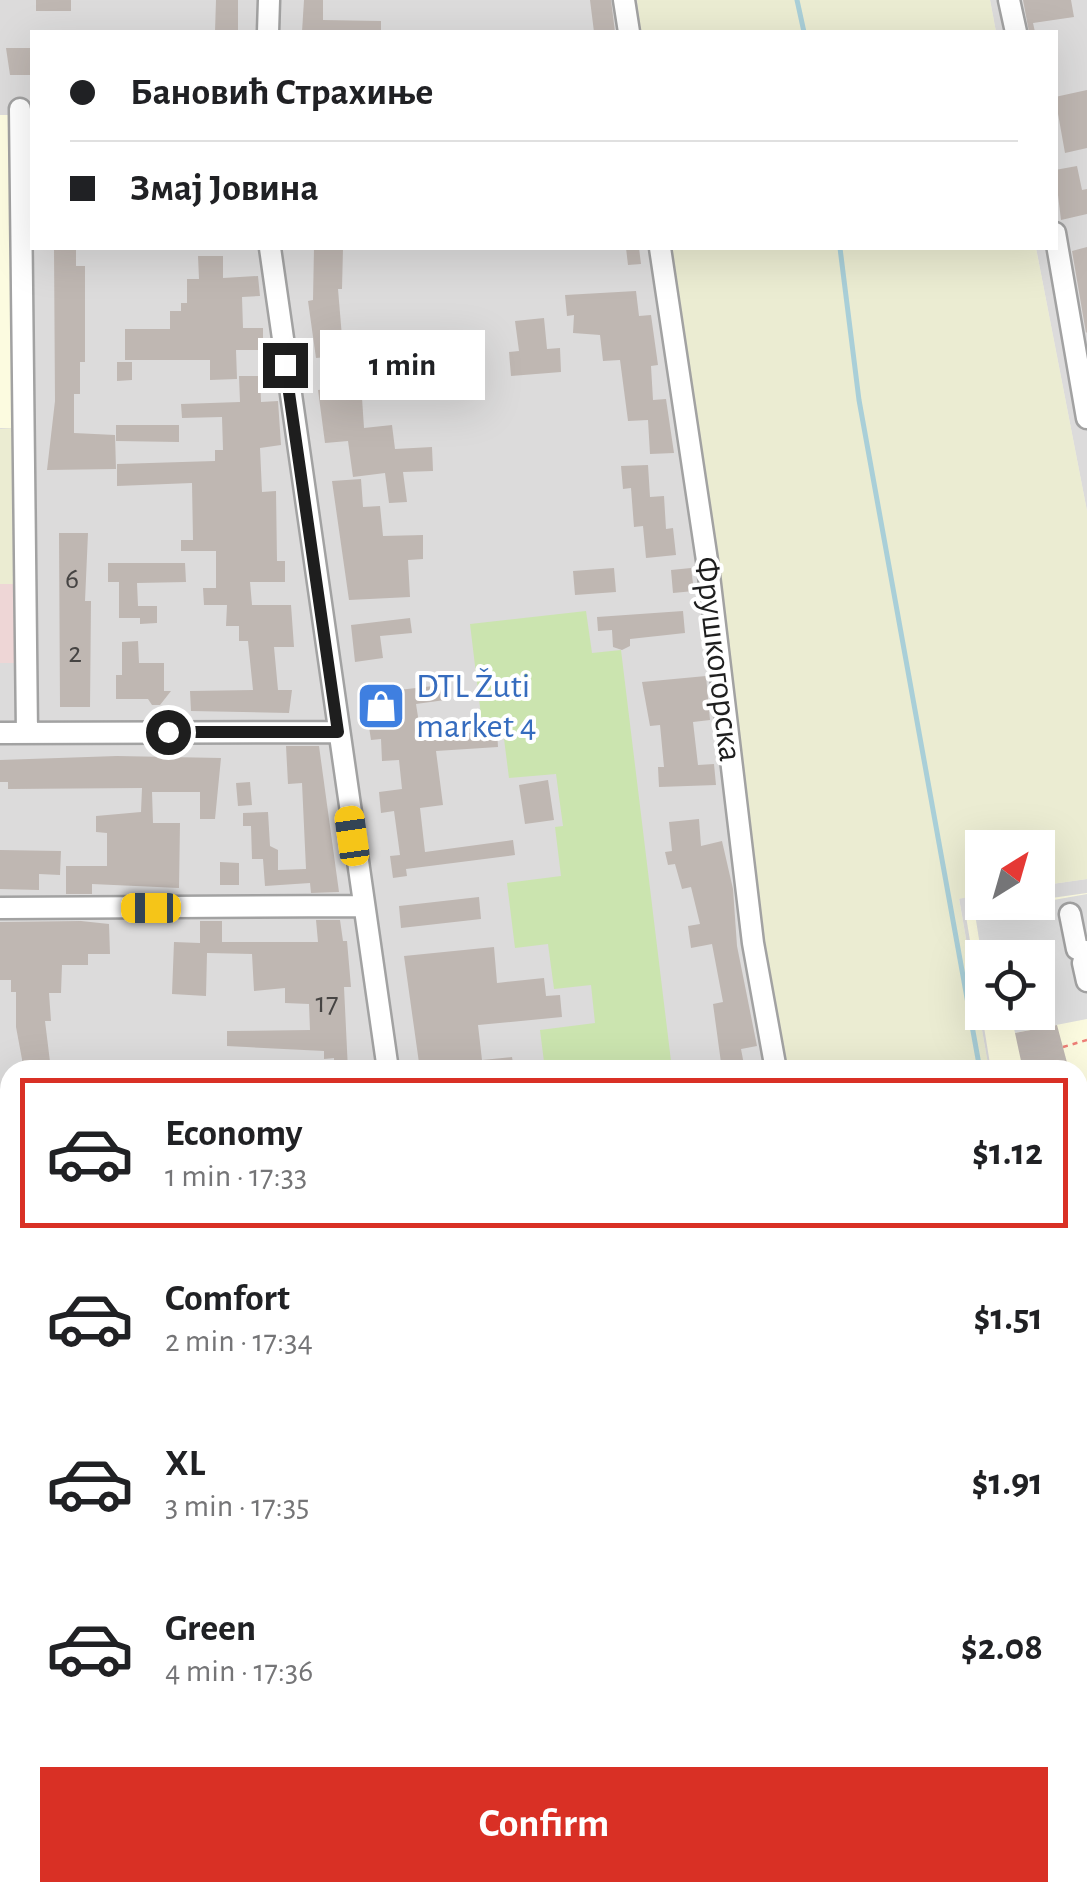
<!DOCTYPE html>
<html lang="en">
<head>
<meta charset="utf-8">
<style>
	body { margin:0; font-family:"Alegreya Sans",sans-serif; background:#f6f6f6; color:#202124; height:100vh; display:flex; flex-direction:column; font-size:38px; white-space:nowrap }
	* { box-sizing:border-box; margin:0 }
	p { font-size:32px; color:#757577 }
	.icon { flex:none; width:55px; height:55px; fill:none; stroke:currentColor; stroke-width:2; stroke-linecap:round; stroke-linejoin:round }
	.map { position:relative; flex:1; overflow:hidden }
	.details { position:absolute; left:0px; top:1060px; width:1088px; height:842px; display:flex; flex-direction:column; background:#fff; border-radius:30px 30px 0 0; box-shadow:0 10px 40px #0002 }
	.details>* { flex:none }
	.guide { position:absolute; left:30px; top:30px; width:1028px; height:220px; border-radius:0px; box-shadow:0 10px 40px #0002; display:grid; align-content:center; height:220px; padding:0 40px; background:#fff }
	.needle { width:65px; rotate:37deg }
	.controls { position:absolute; left:965px; top:830px; display:grid; gap:20px }
	.controls a { display:grid; place-items:center; width:90px; height:90px; border-radius:0px; background:#fff; box-shadow:0 10px 40px #0002; font-size:50px }
	.end { position:absolute; width:45px; height:45px; margin:-22px; border:12px solid #1e1e1e; background:#fff; box-shadow:0 0 0 5px #fff }
	.from { border-radius:50% }
	.bubble { position:absolute; height:70px; border-radius:0px; background:#fff; box-shadow:0 10px 40px #0002; font-size:32px; font-weight:600; line-height:70px; text-align:center }
	.car { position:absolute; width:30px; height:60px; margin:-30px -15px; border-radius:12px; box-shadow:0 0 8px 2px #0007; background:linear-gradient(#f5c518 24%,#345 0 40%,#f5c518 0 76%,#345 0 86%,#f5c518 0) }
	.guide b { display:flex; align-items:center; gap:35px; height:95px; font-size:38px }
	.guide b+b { border-top:2px solid #e0e0e0 }
	.guide i { width:25px; height:25px; background:#202124 }
	ul { padding:18px 0 0; list-style:none }
	li { display:flex; align-items:center; gap:30px; height:150px; margin:0 20px 15px; padding:0 20px; border:5px solid transparent; border-radius:0px }
	li div { flex:1 }
	li b { display:block; font-size:38px }
	li em { font-style:normal; font-weight:600 }
	li.selected { border-color:#d93025 }
	li>.icon { width:90px; height:90px; stroke-width:1.5 }
	.primary-button { display:flex; gap:20px; margin-top:auto; padding:20px 40px }
	.primary-button a { flex:1; height:115px; border-radius:0px; background:#d93025; color:#fff; font-size:40px; font-weight:600; line-height:115px; text-align:center }
	.map>svg:first-child { display:block }
	.residential { fill:#dcdbdb; fill-rule:evenodd }
	.commercial { fill:#eed6d6 }
	.education { fill:#fcfbe0; fill-rule:evenodd }
	.farmland { fill:#ebecd2 }
	.grass { fill:#cbe4af }
	.parking { fill:#dedede }
	.lines { fill:none; stroke-linecap:round; stroke-linejoin:round }
	.stream { stroke:#a9cfd8; stroke-width:5 }
	.building { fill:#bfb7b2 }
	.minor-casing { stroke:#a2a2a2; stroke-width:25 }
	.major-casing { stroke:#8c5d0c; stroke-width:30 }
	.path { stroke:#ee7f77; stroke-width:2.5; stroke-dasharray:5 5; stroke-linecap:butt }
	.minor { stroke:#fff; stroke-width:20 }
	.major { stroke:#f4cfa5; stroke-width:25 }
	.route { stroke:#1e1e1e; stroke-width:12 }
	.labels { text-anchor:middle; dominant-baseline:central; stroke-width:8; stroke-linejoin:round; paint-order:stroke }
	.number-label { font-size:30px; fill:#464443 }
	.street-label { font-size:35px; fill:#1e1e1e; stroke:#fff }
	.shop-label { font-size:35px; fill:#366cbe; stroke:#fff; text-anchor:start }
</style>
</head>
<body>
<div class="map">
<svg width="1087" height="1902" viewBox="0 0 1087 1902">
	<rect width="100%" height="100%" fill="#eeebe5"/>
	<path class="residential" d="M0,0H637L641,32H32V248H669L735,751L783,1070H10V1892H1078V1070H989L959,898L982,894V902H1038V886L1087,879V1902H0ZM982,958H1038V1012H982Z
		M990,0H1087V511L1036,248H1055V32H996Z"/>
	<path class="commercial" d="M0,584H14L17,663H0Z"/>
	<path class="education" d="M0,115H13L14,428H0Z
		M1087,893V1284L1078,1287V1070H991L965,910ZM982,958H1038V1012H982Z"/>
	<path class="farmland" d="M637,0H990L996,32H641Z
		M669,248H1036L1087,511V879L1038,886V848H982V894L959,899L989,1070H783L735,751Z
		M14,428V584H0V429Z"/>
	<path class="grass" d="M586,611L592,653L621,650L671,1061L626,1066V1070H545L540,1030L595,1023L591,985L554,989L548,944L515,948L507,883L561,876L555,827L563,826L556,774L509,778L502,723L482,724L470,624Z
		M1078,1512L1087,1568V1902H980L957,1897V1893L1078,1892Z"/>
	<path class="parking" d="M1087,894V1019L1015,1033L1011,1016L993,1018L992,1013L1038,1012V958H982L975,914Z"/>
	<g class="lines">
		<path class="stream" d="M797,0L804,32
			M840,248L859,400L980,1070
			M1078,1420L1082,1412L1078,1390
			M1078,1430L1087,1496"/>
	</g>
	<path class="building" d="M36,0H71V11H36Z
		M216,0H238V32H215Z
		M304,0H323V20L381,21V32H302Z
		M590,0H611L615,32H594Z
		M1023,0H1071L1074,17L1033,23L1035,32H1029Z
		M6,48H32V75H10Z
		M1087,90V148L1065,153L1055,97Z
		M1077,166L1082,190L1087,189V214L1061,220L1055,170Z
		M1087,247V332L1086,333L1072,251Z
		M54,248H76V266H85V362H80V394H74V433L115,435L116,469L47,470L55,401Z
		M314,248H343L342,289H338L344,361L357,360L359,387L385,385L386,397L362,398L364,428L392,425L395,449L432,447L433,471L403,472L407,502L389,503L385,473L353,477L348,441L325,443L318,390L330,389L328,357L316,358L308,301L313,300Z
		M626,248H639L641,264L628,265Z
		M198,256H223V278L258,276L260,296L242,297L243,328H263V350H236L237,379L210,380V360H125V329H170V311H181V303H187V279H199Z
		M636,291L639,316L651,315L658,365L651,366L653,400L666,399L674,453L650,454L648,420L628,421L620,360L603,361L600,335L573,333L574,315L567,316L565,295Z
		M544,318L547,349L560,348L561,372L511,376L509,352L519,351L515,321Z
		M117,362H132V380L117,381Z
		M239,376H260L261,402L278,401L281,445L260,448L262,492L276,491L277,561H285V582H250L252,605H291L294,647H274L278,690H292L289,713L191,711L190,691L253,690L248,641H239V626H226L227,605H204L203,588H216V551H181V540H193L192,483L117,486V464L215,461V450H223L222,417L182,418L181,404L240,402Z
		M116,425H179V442L116,441Z
		M648,465L650,497L664,496L666,529L673,528L676,555L646,558L643,526L634,527L631,488L623,489L621,466Z
		M361,479L363,507L380,506L383,536L423,535V559L408,560L410,597L349,600L332,481Z
		M59,533H88L85,601H91L90,707H60Z
		M108,563H185L186,582L137,583L138,606H157V623L140,624V618H119V582H108Z
		M614,568L616,592L575,595L573,571Z
		M691,568L694,591L673,593L671,570Z
		M683,611L685,633L630,639V646L622,650L613,647L612,630L598,631L597,617Z
		M410,618L412,633L380,636L383,658L355,662L351,625Z
		M138,641L139,663H164V691H171L160,705H152L148,699H116V675H122V642Z
		M706,676L710,720L693,722L698,765L714,764L716,785L659,787L658,767H664L660,725L650,726L642,682Z
		M442,685L445,700L416,704L421,736L497,731L498,747L436,751L443,805L420,808L425,852L513,840L515,855L406,869L407,876L393,878L390,856L400,855L394,811L381,813L379,792L402,789L399,760L382,761L381,739L371,740L364,694Z
		M286,746H319L339,892L311,893L310,883L265,886L263,859H252L251,826H243V813L268,812L270,846L278,850V870L306,869L302,783L288,784Z
		M117,756L221,758L215,819H200V792H152L153,823H180L179,888L92,884V894H66V866H107V833L96,832V816L141,812L142,788L8,789V782H0V760Z
		M548,780L554,820L525,824L519,785Z
		M250,782L252,805L238,806L236,783Z
		M699,819L701,846L722,841L733,889L737,946L757,1046L741,1049L745,1070H722L713,1004L723,1002L712,944L691,948L688,926L700,924L691,887L682,889L675,864L668,865L665,852L672,851L669,822Z
		M0,850L61,851L60,875L39,874V890L0,889Z
		M220,862L239,863V885H220Z
		M479,897L481,919L401,928L399,906Z
		M316,920H340L343,941H347L351,987H344L348,1070H334V1058L324,1059V1051L227,1046V1031L310,1030L309,1004L285,1003V988L254,991L252,954L207,953L206,996L172,994L174,942L200,943V921H222V942H318Z
		M81,921L109,924L110,954H88V965H62L61,993H49L51,1021H45L51,1070H24L16,1027V992H11V980H0V922Z
		M494,947L497,983L544,978L546,996L560,995L562,1017L478,1025L482,1060L512,1057L514,1070H420L404,956Z
		M1057,1025L1069,1070H1023L1015,1033Z"/>
	<g class="lines">
		<g class="minor-casing">
			<path id="minor" d="M624,0L629,32
				M1009,0L1016,32
				M268,32L269,0
				M20,109L27,733
				M1055,233L1087,418
				M270,248L388,1070
				M660,248L708,567L753,943L776,1070
				M0,733L337,732
				M0,908L362,906
				M1070,914L1077,949
				M1087,951L1083,963L1087,981
				M0,1134L10,1216
				M0,1238H10
				M0,1766H10
				M491,1892L492,1902
				M887,1892L888,1902
				M8,1902L10,1885"/>
		</g>
		<g class="major-casing">
			<path id="major" d="M1078,1382L1087,1379
				M0,1487H10"/>
		</g>
		<path class="path" d="M1063,1047L1087,1040
			M1078,1313L1087,1344"/>
		<use href="#minor" class="minor"/>
		<use href="#major" class="major"/>
	</g>
	<g class="lines">
		<path class="route" d="M168,732H338L285,365"/>
	</g>
	<defs>
		<g id="shop-square" transform="scale(2.5)"><rect x="-9" y="-9" width="18" height="18" rx="4" fill="#3f7fe0" stroke="#fff"/><path d="M-5-2.5h2.3a2.7 3.5 0 0 1 5.4 0H5L5.5 6h-11ZM-1.5-2.5h3a1.5 2.3 0 0 0-3 0Z" fill="#fff"/></g>
	</defs>
	<g fill-rule="evenodd">
		<use href="#shop-square" x="381" y="706"/>
	</g>
	<g class="labels">
		<g class="number-label">
			<text x="72" y="579">6</text>
			<text x="75" y="653">2</text>
			<text x="327" y="1003">17</text>
		</g>
		<g class="street-label">
			<text transform="translate(718 659) rotate(83)">Фрушкогорска</text>
		</g>
		<g class="shop-label">
			<text x="416" y="686">DTL Žuti<tspan x="416" dy="40">market 4</tspan></text>
		</g>
	</g>
</svg>
<div class="controls">
<a><svg class="needle" viewBox="-14 -14 28 28"><path d="M0-13l5 13h-10z" fill="#e53935"/><path d="M0 13l5-13h-10z" fill="#757577"/></svg></a>
<a><svg class="icon" aria-label="locate" viewBox="0 0 24 24"><circle cx="12" cy="12" r="6"/><path d="M12 2v4M12 18v4M2 12h4M18 12h4"/></svg></a>
</div>
<i class="end from" style="left:168px;top:732px"></i>
<i class="end" style="left:285px;top:365px"></i>
<div class="bubble" style="left:320px;top:330px;width:165px">1 min</div>
<i class="car" style="left:352px;top:836px;rotate:352deg"></i>
<i class="car" style="left:151px;top:908px;rotate:270deg"></i>
<div class="guide">
<b><i class="from"></i>Бановић Страхиње</b>
<b><i></i>Змај Јовина</b>
</div>
<section class="details">
<ul>
<li class="selected"><svg class="icon" aria-label="car" viewBox="0 0 24 24"><path d="M5 17H2v-5l4-1 3-4h7l3 4 3 1v5h-3M9 17h6M6 11h13"/><circle cx="7" cy="17" r="2"/><circle cx="17" cy="17" r="2"/></svg><div><b>Economy</b><p>1 min · 17:33</p></div><em>$1.12</em></li>
<li><svg class="icon" aria-label="car" viewBox="0 0 24 24"><path d="M5 17H2v-5l4-1 3-4h7l3 4 3 1v5h-3M9 17h6M6 11h13"/><circle cx="7" cy="17" r="2"/><circle cx="17" cy="17" r="2"/></svg><div><b>Comfort</b><p>2 min · 17:34</p></div><em>$1.51</em></li>
<li><svg class="icon" aria-label="car" viewBox="0 0 24 24"><path d="M5 17H2v-5l4-1 3-4h7l3 4 3 1v5h-3M9 17h6M6 11h13"/><circle cx="7" cy="17" r="2"/><circle cx="17" cy="17" r="2"/></svg><div><b>XL</b><p>3 min · 17:35</p></div><em>$1.91</em></li>
<li><svg class="icon" aria-label="car" viewBox="0 0 24 24"><path d="M5 17H2v-5l4-1 3-4h7l3 4 3 1v5h-3M9 17h6M6 11h13"/><circle cx="7" cy="17" r="2"/><circle cx="17" cy="17" r="2"/></svg><div><b>Green</b><p>4 min · 17:36</p></div><em>$2.08</em></li>
</ul>
<div class="primary-button"><a>Confirm</a></div>
</section>
</div>
</body>
</html>
